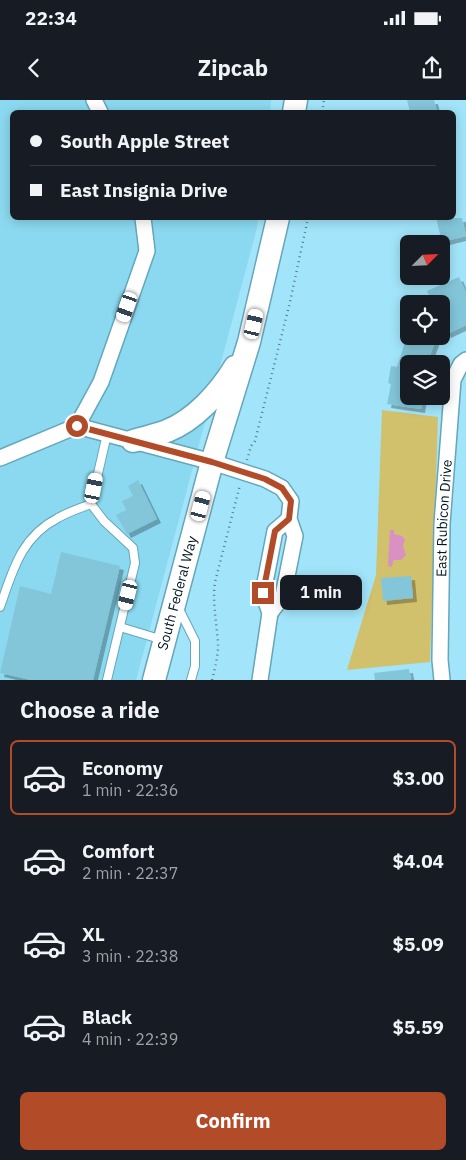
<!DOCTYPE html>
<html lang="en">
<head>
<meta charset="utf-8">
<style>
	body { margin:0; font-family:"IBM Plex Sans",sans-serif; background:#242831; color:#f1f3f6; height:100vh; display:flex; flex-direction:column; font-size:19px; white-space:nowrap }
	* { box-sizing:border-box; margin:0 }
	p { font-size:16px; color:#9ea1a6 }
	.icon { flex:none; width:28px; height:28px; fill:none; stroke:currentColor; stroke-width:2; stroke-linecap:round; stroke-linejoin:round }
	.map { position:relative; height:580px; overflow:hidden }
	.drawer { display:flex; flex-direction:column; background:#171b24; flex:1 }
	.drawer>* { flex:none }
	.guide { position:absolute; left:10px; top:10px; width:446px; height:110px; border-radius:8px; box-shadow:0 2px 12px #0003; display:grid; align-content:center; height:110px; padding:0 20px; background:#171b24 }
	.needle { width:32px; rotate:66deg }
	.tools { position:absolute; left:400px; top:135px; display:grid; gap:10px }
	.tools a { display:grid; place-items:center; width:50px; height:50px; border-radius:8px; background:#171b24; box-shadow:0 2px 12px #0003; font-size:25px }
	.end { position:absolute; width:22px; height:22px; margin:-11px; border:6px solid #b24b27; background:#fff; box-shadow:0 0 0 2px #fff }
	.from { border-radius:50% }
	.bubble { position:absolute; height:35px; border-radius:8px; background:#171b24; box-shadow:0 2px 12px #0003; font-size:16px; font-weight:800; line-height:35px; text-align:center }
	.car { position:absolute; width:15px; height:30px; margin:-15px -8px; border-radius:6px; box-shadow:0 0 4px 1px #0007; background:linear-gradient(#fff 24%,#345 0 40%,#fff 0 76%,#345 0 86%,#fff 0) }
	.guide b { display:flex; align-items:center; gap:18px; height:48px; font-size:19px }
	.guide b+b { border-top:1px solid #363941 }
	.guide i { width:12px; height:12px; background:#f1f3f6 }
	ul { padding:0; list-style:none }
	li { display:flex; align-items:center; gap:15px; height:75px; margin:0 10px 8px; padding:0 10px; border:2px solid transparent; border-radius:8px }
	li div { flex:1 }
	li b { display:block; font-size:19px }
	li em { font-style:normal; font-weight:800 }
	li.selected { border-color:#b24b27 }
	li>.icon { width:45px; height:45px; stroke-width:1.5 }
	h2 { padding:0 20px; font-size:22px; line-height:60px }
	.cta { display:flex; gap:10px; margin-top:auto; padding:10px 20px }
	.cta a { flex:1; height:58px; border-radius:8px; background:#b24b27; color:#fff; font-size:20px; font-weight:800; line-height:58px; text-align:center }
	.status { display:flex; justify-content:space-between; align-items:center; height:35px; padding:0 25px; background:#171b24; direction:ltr }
	.status svg { height:14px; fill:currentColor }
	header { display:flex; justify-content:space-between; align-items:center; height:65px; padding:0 20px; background:#171b24; font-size:22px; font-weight:800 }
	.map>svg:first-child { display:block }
	.built { fill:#8bd9f0 }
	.green { fill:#d1c06c }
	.water { fill:#d991c3 }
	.building { fill:#83c6da; filter:url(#shadow) }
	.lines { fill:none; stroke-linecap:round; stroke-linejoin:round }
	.service-casing { stroke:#64a6ba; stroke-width:10 }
	.minor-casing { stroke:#64a6ba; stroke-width:18 }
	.secondary-casing { stroke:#64a6ba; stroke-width:25 }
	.path { stroke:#517e8c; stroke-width:2.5; stroke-dasharray:1 4; stroke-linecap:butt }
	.service { stroke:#fff; stroke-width:8 }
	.minor { stroke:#fff; stroke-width:15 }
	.secondary { stroke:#fff; stroke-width:22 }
	.route { stroke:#b24b27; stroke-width:6 }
	.labels { text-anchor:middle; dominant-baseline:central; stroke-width:4; stroke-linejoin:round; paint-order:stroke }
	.street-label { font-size:14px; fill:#00181f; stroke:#c7eefa }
</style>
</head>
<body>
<div class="status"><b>22:34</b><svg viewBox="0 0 49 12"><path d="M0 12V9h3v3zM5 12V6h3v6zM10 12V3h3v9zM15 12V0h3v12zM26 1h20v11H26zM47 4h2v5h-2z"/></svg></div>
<header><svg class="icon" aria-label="back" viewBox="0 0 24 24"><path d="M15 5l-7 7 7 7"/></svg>Zipcab<svg class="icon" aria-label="share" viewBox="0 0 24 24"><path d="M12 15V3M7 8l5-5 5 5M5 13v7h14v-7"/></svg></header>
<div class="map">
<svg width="466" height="580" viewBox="0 0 466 580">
	<defs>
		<filter id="shadow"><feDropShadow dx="4" dy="4" stdDeviation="0" flood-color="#0004"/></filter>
	</defs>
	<rect width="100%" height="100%" fill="#a2e5fa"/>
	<path class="built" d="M0,0H271L270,12H12V118H258L257,128L136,580H0Z"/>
	<path class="green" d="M382,310L438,317L430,562L347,570L376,475Z"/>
	<path class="water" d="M390,430H394V434L402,436L405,440L403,446L406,455L401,460H395L393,461L392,467L388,466Z"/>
	<path class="building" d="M407,0H434L437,12H410Z
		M436,118H462L466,136L442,142Z
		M459,177L466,193V225L447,234L441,222V204H433L427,191Z
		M407,236H437L427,264H409V296H423L421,309L387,304L391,284L388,283L391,266L397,267Z
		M138,380L157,419L127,434L116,415L126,410L122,401L133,396L128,386Z
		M61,452L120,466L93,580H31L0,573L20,486L51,494Z
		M411,476L413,498L383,501L381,478Z
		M409,569L411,580H375L374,573Z"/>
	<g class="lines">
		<g class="service-casing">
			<path id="service" d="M107,334L91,404L104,421L133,448L135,463L107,580
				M0,507C13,470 21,437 58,418C68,412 80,408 91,404
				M178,507L195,541V566L191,580
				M120,527L163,540"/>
		</g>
		<g class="minor-casing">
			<g id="minor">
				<path d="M94,0L100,12"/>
				<path d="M77,326L101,282L147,151L143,118"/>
				<path d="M0,358L77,326L212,362L265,379L282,388L291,401L289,419L295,436L283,496L270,513L263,493L275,431L289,419"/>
				<path d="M260,580L270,513"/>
				<path id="s1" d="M442,580L440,560L442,424L453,280L461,264L466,260"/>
			</g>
		</g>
		<g class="secondary-casing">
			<g id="secondary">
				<path d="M294,12L296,0"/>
				<path d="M133,341C144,338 156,335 167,331C195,320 220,292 235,267"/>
				<path id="s2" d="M154,580L212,362L249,242L278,118"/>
			</g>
		</g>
		<path class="path" d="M322,12L324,0
			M247,360L251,346L255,341L290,202L308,118
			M212,580C215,568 218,557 218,545C217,523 212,504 215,482L240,385"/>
		<use href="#service" class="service"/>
		<use href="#minor" class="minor"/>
		<use href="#secondary" class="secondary"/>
	</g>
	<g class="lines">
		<path class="route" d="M77,326L212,362L265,379L282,388L291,401L289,419L275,431L263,493"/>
	</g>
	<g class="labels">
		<g class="street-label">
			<text stroke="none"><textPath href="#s1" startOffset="162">East Rubicon Drive</textPath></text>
			<text stroke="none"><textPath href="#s2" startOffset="90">South Federal Way</textPath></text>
		</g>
	</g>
</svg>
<div class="tools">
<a><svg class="needle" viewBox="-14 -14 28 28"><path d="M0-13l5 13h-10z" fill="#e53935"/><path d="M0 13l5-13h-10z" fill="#9ea1a6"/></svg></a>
<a><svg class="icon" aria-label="locate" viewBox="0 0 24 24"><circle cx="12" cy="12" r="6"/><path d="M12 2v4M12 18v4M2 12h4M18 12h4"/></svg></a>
<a><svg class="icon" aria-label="layers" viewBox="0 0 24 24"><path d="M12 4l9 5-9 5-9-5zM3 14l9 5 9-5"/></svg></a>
</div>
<i class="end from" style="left:77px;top:326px"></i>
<i class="end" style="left:263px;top:493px"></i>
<div class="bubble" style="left:280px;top:475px;width:82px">1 min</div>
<i class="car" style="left:127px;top:207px;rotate:199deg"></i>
<i class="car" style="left:254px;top:224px;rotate:13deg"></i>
<i class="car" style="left:94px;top:388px;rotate:11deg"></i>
<i class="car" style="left:201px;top:406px;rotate:15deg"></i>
<i class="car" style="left:128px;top:495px;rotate:194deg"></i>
<div class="guide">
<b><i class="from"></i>South Apple Street</b>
<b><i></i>East Insignia Drive</b>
</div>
</div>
<section class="drawer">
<h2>Choose a ride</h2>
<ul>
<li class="selected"><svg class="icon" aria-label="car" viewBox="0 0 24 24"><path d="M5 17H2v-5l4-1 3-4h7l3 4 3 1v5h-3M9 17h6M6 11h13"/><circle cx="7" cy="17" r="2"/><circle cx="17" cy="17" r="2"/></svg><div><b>Economy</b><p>1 min · 22:36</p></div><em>$3.00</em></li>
<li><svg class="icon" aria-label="car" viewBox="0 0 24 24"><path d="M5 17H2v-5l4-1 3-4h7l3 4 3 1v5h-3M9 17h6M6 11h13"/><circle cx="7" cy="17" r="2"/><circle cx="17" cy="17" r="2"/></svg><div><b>Comfort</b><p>2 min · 22:37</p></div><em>$4.04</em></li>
<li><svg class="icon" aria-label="car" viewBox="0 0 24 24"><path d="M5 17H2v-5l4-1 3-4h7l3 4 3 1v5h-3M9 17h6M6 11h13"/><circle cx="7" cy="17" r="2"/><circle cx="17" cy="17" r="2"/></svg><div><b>XL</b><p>3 min · 22:38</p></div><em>$5.09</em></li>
<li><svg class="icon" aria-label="car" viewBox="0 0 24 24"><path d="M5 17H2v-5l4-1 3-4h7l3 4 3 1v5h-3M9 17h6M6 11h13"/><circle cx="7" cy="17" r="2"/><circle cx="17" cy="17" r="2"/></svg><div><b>Black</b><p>4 min · 22:39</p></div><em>$5.59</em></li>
</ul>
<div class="cta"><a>Confirm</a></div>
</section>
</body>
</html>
